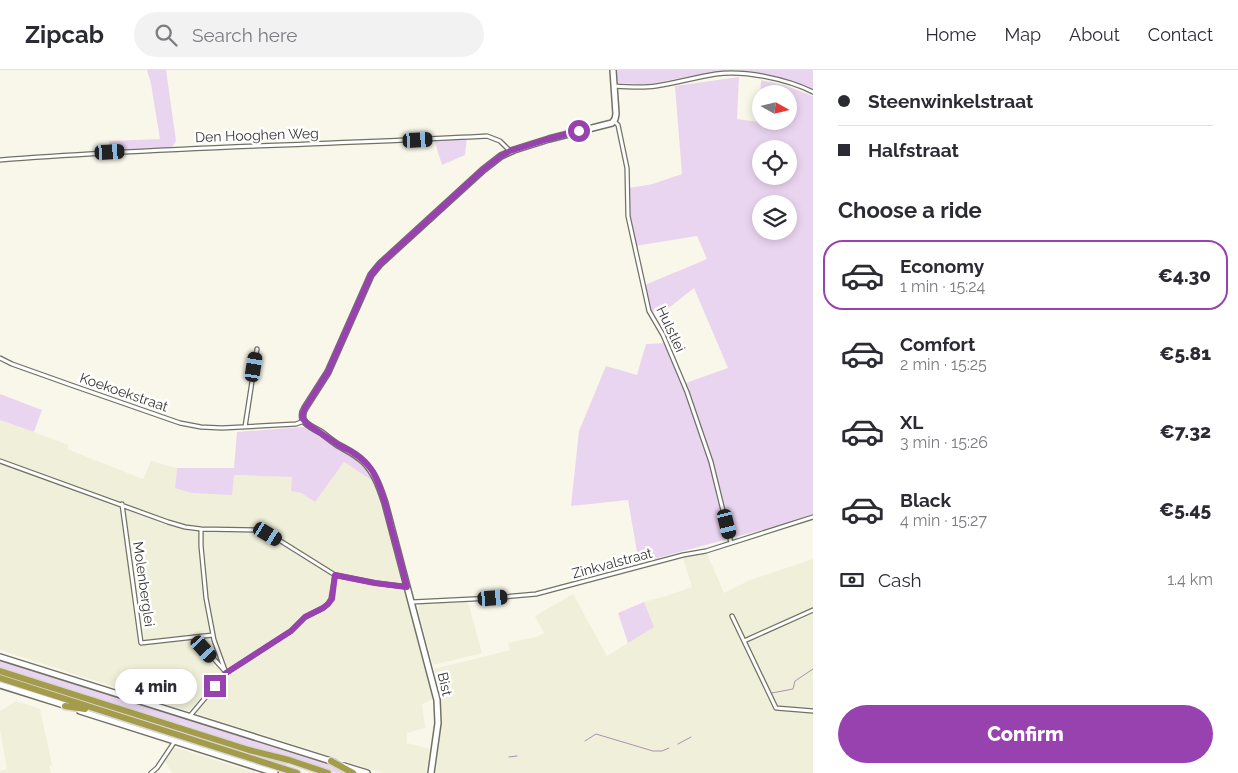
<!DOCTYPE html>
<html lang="en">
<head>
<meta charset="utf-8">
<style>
	body { margin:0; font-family:Raleway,sans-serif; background:#f2f2f3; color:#2b2b33; height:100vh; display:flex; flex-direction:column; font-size:19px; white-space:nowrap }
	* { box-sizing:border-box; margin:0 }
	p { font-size:16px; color:#7c7c81 }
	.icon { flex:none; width:28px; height:28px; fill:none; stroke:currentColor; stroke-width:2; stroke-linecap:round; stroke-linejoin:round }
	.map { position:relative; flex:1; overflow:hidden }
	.sheet { display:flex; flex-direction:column; background:#fff; width:425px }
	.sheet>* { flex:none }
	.banner { display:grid; align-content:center; height:110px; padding:0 25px; background:#fff }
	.needle { width:32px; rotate:98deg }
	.controls { position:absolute; left:752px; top:15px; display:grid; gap:10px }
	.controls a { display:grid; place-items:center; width:45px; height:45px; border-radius:50%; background:#fff; box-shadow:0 2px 8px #0003; font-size:25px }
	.end { position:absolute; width:22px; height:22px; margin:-11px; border:6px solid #9842b0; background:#fff; box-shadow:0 0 0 2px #fff }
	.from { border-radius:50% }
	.bubble { position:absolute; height:35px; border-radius:18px; background:#fff; box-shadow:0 2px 8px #0003; font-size:16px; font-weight:800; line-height:35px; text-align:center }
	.car { position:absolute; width:15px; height:30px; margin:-15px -8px; border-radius:6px; box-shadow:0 0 4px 1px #0007; background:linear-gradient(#222 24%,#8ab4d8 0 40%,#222 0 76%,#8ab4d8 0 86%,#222 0) }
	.banner b { display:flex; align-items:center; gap:18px; height:48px; font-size:19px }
	.banner b+b { border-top:1px solid #e1e1e2 }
	.banner i { width:12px; height:12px; background:#2b2b33 }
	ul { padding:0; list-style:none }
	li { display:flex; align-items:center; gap:15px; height:70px; margin:0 10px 8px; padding:0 15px; border:2px solid transparent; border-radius:20px }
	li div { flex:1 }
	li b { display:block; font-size:19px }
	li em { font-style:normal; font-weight:800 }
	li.selected { border-color:#9842b0 }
	li>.icon { width:45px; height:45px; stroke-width:1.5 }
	h2 { padding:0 25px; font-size:22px; line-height:60px }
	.pay { display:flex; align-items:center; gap:12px; height:55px; padding:0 25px; font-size:19px }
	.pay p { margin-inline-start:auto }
	.cta { display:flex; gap:10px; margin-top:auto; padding:10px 25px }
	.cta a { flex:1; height:58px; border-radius:30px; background:#9842b0; color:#fff; font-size:20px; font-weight:800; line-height:58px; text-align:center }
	header { display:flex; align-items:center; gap:30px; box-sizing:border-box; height:70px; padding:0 25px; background:#fff; border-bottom:1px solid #e1e1e2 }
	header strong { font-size:24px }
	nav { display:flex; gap:28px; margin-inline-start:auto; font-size:18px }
	.search { width:350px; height:45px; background:#f2f2f3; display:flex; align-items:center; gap:12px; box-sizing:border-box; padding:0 18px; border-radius:28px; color:#7c7c81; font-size:19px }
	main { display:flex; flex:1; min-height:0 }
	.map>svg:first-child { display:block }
	.built { fill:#f0efda }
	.green { fill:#ead5f0; fill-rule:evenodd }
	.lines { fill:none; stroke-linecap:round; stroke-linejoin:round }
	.stream { stroke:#a892af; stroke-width:1 }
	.street-casing { stroke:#727166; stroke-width:5.5 }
	.secondary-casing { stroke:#727166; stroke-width:8 }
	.highway-casing { stroke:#d7d7d6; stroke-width:9 }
	.street { stroke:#fff; stroke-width:3 }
	.secondary { stroke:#fff; stroke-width:5 }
	.highway { stroke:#a49c4b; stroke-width:6 }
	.route { stroke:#9842b0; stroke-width:6 }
	.labels { text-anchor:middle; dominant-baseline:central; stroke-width:5; stroke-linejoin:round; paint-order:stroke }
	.street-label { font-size:14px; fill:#353530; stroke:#fff }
</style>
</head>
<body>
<header>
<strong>Zipcab</strong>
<div class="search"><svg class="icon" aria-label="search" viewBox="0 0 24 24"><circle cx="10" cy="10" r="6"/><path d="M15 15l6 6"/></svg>Search here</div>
<nav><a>Home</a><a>Map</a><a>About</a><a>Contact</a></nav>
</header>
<main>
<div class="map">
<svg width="813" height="703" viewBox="0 0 813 703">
	<rect width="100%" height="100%" fill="#f8f7ea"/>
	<path class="built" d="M0,350L69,375L67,379L143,409L151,391L177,398L176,418L234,405L293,407L291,421L301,423L315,432L344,392L379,415L407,517L409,534L433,629L422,634L425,658L407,663V673L430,679L426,703H382L0,580Z
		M706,481L724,523L748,511L813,489V703H436L442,643L441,629L434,599L510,580L508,573L536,567L544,563L535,546L573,524L607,586L653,557L644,532L666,526L692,517L682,485Z
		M468,532L482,583L433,595L418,539L420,534Z
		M16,631L40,639L52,695L49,696L51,703H0V701L7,699L0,660V641Z
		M173,677L257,703H172L165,691Z"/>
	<path class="green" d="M147,0H166L176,71L171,79L110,82L109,71L160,69L151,14Z
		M617,0H731L691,6L650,14H637L619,13L618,12Z
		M735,0H813V20L793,11L768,5Z
		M739,7L737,49L759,52L761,10L784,15L813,26V446L639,493L628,430L571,436L579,361L606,296L637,305L646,274L666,273L683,314L728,298L694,218L661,244L650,240L645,215L707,189L697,166L635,176L628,146L629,118L653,114L682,104L675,16ZM761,24H789V51H761ZM761,79H789V106H761ZM761,134H789V161H761Z
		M467,67L465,85L442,95L434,69Z
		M0,324L42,340L34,362L0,350Z
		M303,357C330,372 360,385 376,413L344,392L315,432L301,423L291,421L292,407L234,405L232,425L192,423L175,418L177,398H234L237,362Z
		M644,532L654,557L628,573L618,543Z
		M0,589L340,697L350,703H337L207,664L206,662L180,653L178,654L0,597Z
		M0,603L287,694L286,697L0,606Z"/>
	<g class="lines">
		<path class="stream" d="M772,623L793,619L795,611L813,599
			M585,671L596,664L653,681H662L669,678
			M678,674L691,667
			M509,687L517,686"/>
		<g class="street-casing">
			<path id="street" d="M614,16C628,17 642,18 656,16C676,13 696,7 716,4C745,0 787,9 813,22
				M614,51L618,55L627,98L628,146L649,241L663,265L687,322L711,392L731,473
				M0,90C162,77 325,75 487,66L500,71L510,81
				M0,288L12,294L71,315L180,353L201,357L222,358L296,354L304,351
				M245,357L257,279
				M0,391L168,452L185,457L201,459L263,460L335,505L375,513L407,517
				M122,434L141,573L213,565
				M201,459V476L206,528L214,570L226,603
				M412,532L493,528L536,524L683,485L706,481L813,447
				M813,540L744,571L776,638L813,641
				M732,546L744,571
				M194,567L224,600
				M189,647L226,603L291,561L305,547L323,538L328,534L331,529L335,505
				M151,703L157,698L175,671"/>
		</g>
		<g class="secondary-casing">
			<path id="secondary" d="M0,587L334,692
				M0,615L67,636
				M80,641L275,703
				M344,696L367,703
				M431,703L438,653L437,630L385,433C380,418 375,403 364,392C356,384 347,380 338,375C332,371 327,367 322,363C316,359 306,356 303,349C302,345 303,341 305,338L328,302L371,205L380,194L483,100L501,86L514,80L549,69L612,53L615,49L616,44L613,0"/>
		</g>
		<g class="highway-casing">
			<path id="highway" d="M0,601L249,680L289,690L328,703
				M0,608L297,703
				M65,636L85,639
				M331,691L353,703"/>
		</g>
		<use href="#street" class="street"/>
		<use href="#secondary" class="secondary"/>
		<use href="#highway" class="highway"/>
	</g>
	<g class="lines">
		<path class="route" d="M215,616L226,603L291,561L305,547L323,538L328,534L332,529L335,505L375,513L407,517C402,497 397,477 391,457C387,439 382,419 373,402C366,391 353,381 340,376L307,354L303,349V343L305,338L328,302L371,205L380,194L483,100L501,86L510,81L548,69L579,61"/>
	</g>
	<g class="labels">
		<g class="street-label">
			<text transform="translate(257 65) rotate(-2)">Den Hooghen Weg</text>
			<text transform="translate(671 259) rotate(65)">Hulstlei</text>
			<text transform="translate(124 322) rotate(19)">Koekoekstraat</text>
			<text transform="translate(612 493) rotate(-15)">Zinkvalstraat</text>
			<text transform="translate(144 514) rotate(82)">Molenberglei</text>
			<text transform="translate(445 614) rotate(77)">Bist</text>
		</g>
	</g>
</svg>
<div class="controls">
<a><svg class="needle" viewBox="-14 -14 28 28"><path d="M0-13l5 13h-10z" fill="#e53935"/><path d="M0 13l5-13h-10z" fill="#7c7c81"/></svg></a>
<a><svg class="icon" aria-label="locate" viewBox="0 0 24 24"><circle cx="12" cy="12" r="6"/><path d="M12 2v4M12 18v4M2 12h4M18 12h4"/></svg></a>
<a><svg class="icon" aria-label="layers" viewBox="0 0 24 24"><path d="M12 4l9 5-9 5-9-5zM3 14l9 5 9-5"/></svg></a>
</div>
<i class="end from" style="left:579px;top:61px"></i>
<i class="end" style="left:215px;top:616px"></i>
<div class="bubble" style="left:115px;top:599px;width:82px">4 min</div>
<i class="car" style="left:418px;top:70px;rotate:87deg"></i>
<i class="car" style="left:110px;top:82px;rotate:87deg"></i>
<i class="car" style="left:254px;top:297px;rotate:9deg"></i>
<i class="car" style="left:727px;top:454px;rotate:166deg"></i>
<i class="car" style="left:268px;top:464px;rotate:121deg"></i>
<i class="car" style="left:493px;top:528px;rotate:85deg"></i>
<i class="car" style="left:204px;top:579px;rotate:138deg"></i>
</div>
<section class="sheet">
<div class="banner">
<b><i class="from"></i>Steenwinkelstraat</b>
<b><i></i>Halfstraat</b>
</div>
<h2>Choose a ride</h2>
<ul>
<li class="selected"><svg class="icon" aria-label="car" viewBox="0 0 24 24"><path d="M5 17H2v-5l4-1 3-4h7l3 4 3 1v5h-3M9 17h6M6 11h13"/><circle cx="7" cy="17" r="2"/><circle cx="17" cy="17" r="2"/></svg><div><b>Economy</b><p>1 min · 15:24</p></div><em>€4.30</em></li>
<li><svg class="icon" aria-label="car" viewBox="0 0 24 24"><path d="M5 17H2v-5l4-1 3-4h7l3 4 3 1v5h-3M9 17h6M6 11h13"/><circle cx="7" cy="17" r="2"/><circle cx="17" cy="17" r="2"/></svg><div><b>Comfort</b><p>2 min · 15:25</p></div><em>€5.81</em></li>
<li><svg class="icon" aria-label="car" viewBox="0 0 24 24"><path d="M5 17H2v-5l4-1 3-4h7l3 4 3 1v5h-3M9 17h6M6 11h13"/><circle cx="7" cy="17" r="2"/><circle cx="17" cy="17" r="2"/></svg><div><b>XL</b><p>3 min · 15:26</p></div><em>€7.32</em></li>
<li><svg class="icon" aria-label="car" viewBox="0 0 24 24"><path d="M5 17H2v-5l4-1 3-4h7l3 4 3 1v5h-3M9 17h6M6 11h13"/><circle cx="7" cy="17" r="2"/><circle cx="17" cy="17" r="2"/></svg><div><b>Black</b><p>4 min · 15:27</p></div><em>€5.45</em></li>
</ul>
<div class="pay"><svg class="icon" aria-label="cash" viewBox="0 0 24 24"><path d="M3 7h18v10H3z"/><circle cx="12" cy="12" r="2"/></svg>Cash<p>1.4 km</p></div>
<div class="cta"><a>Confirm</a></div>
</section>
</main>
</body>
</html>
